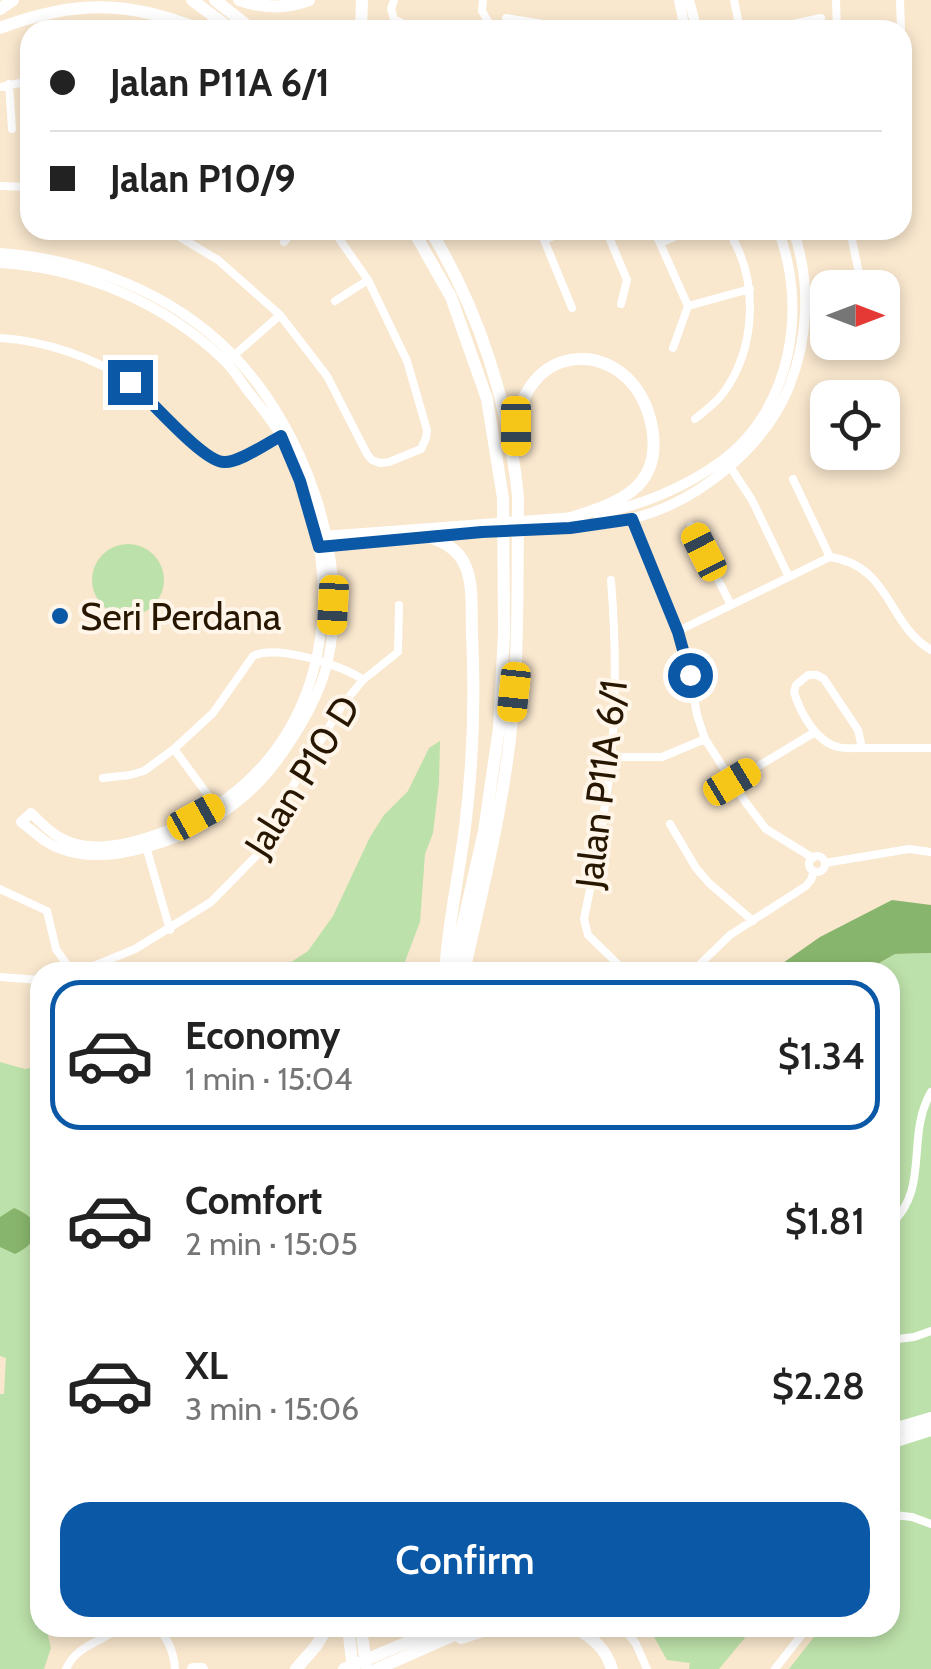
<!DOCTYPE html>
<html lang="en">
<head>
<meta charset="utf-8">
<style>
	body { margin:0; font-family:Cabin,sans-serif; background:#f2f2f2; color:#222; height:100vh; display:flex; flex-direction:column; font-size:38px; white-space:nowrap }
	* { box-sizing:border-box; margin:0 }
	p { font-size:32px; color:#767676 }
	.icon { flex:none; width:55px; height:55px; fill:none; stroke:currentColor; stroke-width:2; stroke-linecap:round; stroke-linejoin:round }
	.map { position:relative; flex:1; overflow:hidden }
	.panel { position:absolute; left:30px; top:962px; width:870px; height:675px; display:flex; flex-direction:column; background:#fff; border-radius:30px; box-shadow:0 5px 15px #0003 }
	.panel>* { flex:none }
	.top-card { position:absolute; left:20px; top:20px; width:892px; height:220px; border-radius:30px; box-shadow:0 5px 15px #0003; display:grid; align-content:center; height:220px; padding:0 30px; background:#fff }
	.needle { width:65px; rotate:90deg }
	.buttons { position:absolute; left:810px; top:270px; display:grid; gap:20px }
	.buttons a { display:grid; place-items:center; width:90px; height:90px; border-radius:20px; background:#fff; box-shadow:0 5px 15px #0003; font-size:50px }
	.end { position:absolute; width:45px; height:45px; margin:-22px; border:12px solid #0a58a6; background:#fff; box-shadow:0 0 0 5px #fff }
	.from { border-radius:50% }
	.car { position:absolute; width:30px; height:60px; margin:-30px -15px; border-radius:12px; box-shadow:0 0 8px 2px #0007; background:linear-gradient(#f5c518 24%,#345 0 40%,#f5c518 0 76%,#345 0 86%,#f5c518 0) }
	.top-card b { display:flex; align-items:center; gap:35px; height:95px; font-size:38px }
	.top-card b+b { border-top:2px solid #e0e0e0 }
	.top-card i { width:25px; height:25px; background:#222 }
	ul { padding:18px 0 0; list-style:none }
	li { display:flex; align-items:center; gap:30px; height:150px; margin:0 20px 15px; padding:0 10px; border:5px solid transparent; border-radius:30px }
	li div { flex:1 }
	li b { display:block; font-size:38px }
	li em { font-style:normal; font-weight:600 }
	li.current { border-color:#0a58a6 }
	li>.icon { width:90px; height:90px; stroke-width:1.5 }
	.cta { display:flex; gap:20px; margin-top:auto; padding:20px 30px }
	.cta a { flex:1; height:115px; border-radius:30px; background:#0a58a6; color:#fff; font-size:40px; font-weight:600; line-height:115px; text-align:center }
	.map>svg:first-child { display:block }
	.green { fill:#bde1aa }
	.forest { fill:#88b56d }
	.lines { fill:none; stroke-linecap:round; stroke-linejoin:round }
	.minor { stroke:#fff; stroke-width:8 }
	.tertiary { stroke:#fff; stroke-width:10 }
	.primary { stroke:#fff; stroke-width:12 }
	.route { stroke:#0a58a6; stroke-width:12 }
	.poi-dot { fill:#0a58a6; stroke:#fff5e9; stroke-width:4 }
	.labels { text-anchor:middle; dominant-baseline:central; stroke-width:8; stroke-linejoin:round; paint-order:stroke }
	.poi-label { font-size:38px; fill:#281700; stroke:#fff5e9; text-anchor:start }
	.street-label { font-size:38px; fill:#281700; stroke:#fff5e9 }
</style>
</head>
<body>
<div class="map">
<svg width="931" height="1669" viewBox="0 0 931 1669">
	<rect width="100%" height="100%" fill="#f9e7ce"/>
	<path class="green" d="M92 580a36 36 0 1 1 72 0a36 36 0 1 1-72 0Z
		M440,741L439,783L433,833L425,854L420,922L401,972H276L308,951L333,916L370,837L384,815L408,791L429,748Z
		M931,953V1669H789L821,1628H890V1536L898,1526L890,1523V972H863L895,954Z
		M0,1062L25,1069L40,1066V1628H46L51,1648L44,1669H0V1394H4L6,1358L0,1356Z
		M649,1628H753L719,1669H689L690,1663L667,1660Z"/>
	<path class="forest" d="M892,900L931,905V953L895,954L863,972H770L820,937Z
		M14,1208C43,1219 43,1241 15,1254L0,1247V1217Z"/>
	<g class="lines">
		<path class="minor" d="M394,0L391,9L394,19L414,30
			M483,0L482,11L493,30
			M734,0L740,30
			M836,0L837,30
			M900,0L901,30
			M506,18L581,30
			M765,30L821,18
			M9,84L12,129
			M0,87L30,81
			M902,113L905,173
			M0,186L30,187
			M168,230L218,260L280,315L327,376L367,454L372,460L380,463L389,462L421,449L426,438L427,430L407,361L368,280L333,230
			M540,230L572,308
			M606,230L627,280L621,304
			M654,230L688,306L673,348
			M850,230L862,288
			M544,240L568,230
			M284,242L294,230
			M660,243L690,230
			M335,301L368,280
			M688,306L750,289
			M0,338C42,340 97,358 131,383C153,399 200,463 225,462C240,462 267,443 281,436
			M231,358L280,315
			M695,419C705,411 716,403 724,392C755,349 758,286 734,241
			M727,462L752,500L789,577
			M793,479L830,557
			M632,519L678,631L690,675L697,715L705,739L746,803L766,829L813,858
			M691,526L731,605
			M611,580C617,656 617,736 604,812C599,848 591,884 584,919L588,935L626,972
			M678,631L830,557C891,566 887,624 931,650
			M808,675H817L824,679L858,730L862,748C854,748 845,749 838,747C816,742 800,712 794,692L796,685Z
			M862,748H931
			M174,749L216,806
			M611,757H662L705,739
			M103,778L130,775L144,771L174,749L213,713L253,656C275,644 344,665 363,680
			M732,782L815,732
			M670,824L696,868L709,883L753,921
			M145,843L170,930
			M809 864a8 8 0 1 1 16 0a8 8 0 1 1-16 0Z
			M825,863L909,849L931,852
			M0,889L47,911L56,949L72,972
			M79,972L135,949L211,902L262,850L294,784L343,704L363,680L398,652L399,605
			M692,972L730,935L806,886L811,880L814,871
			M0,977L40,980
			M890,1225C931,1189 905,1137 931,1092
			M890,1340L914,1337L931,1331
			M894,1515L912,1517L931,1524
			M158,1628C168,1639 174,1654 175,1669
			M624,1628L636,1644L647,1669
			M66,1669C78,1644 99,1644 118,1628
			M775,1669L807,1628"/>
		<path class="tertiary" d="M679,0L685,30
			M689,0L697,30
			M0,253C84,259 171,292 231,353C304,427 351,557 328,660C320,696 299,731 277,761C250,797 212,824 169,840C130,854 83,865 45,841C37,835 29,828 21,822L31,813C38,820 45,827 53,833C83,855 123,846 155,835C328,777 361,589 283,440C275,424 263,410 252,396C243,385 235,371 224,360C164,303 83,268 0,263
			M597,514C641,506 686,487 723,460C792,408 808,307 778,230
			M323,536L575,517
			M325,547C376,542 427,537 477,533C528,529 579,531 630,519C695,504 764,449 789,387C809,337 811,281 793,230"/>
		<path class="primary" d="M192,0L232,30
			M215,0L253,30
			M239,0C264,8 284,9 309,0
			M0,9L13,0
			M0,28C74,0 129,0 201,30
			M361,30L362,0
			M413,230L451,297L487,399L503,498L504,633L499,728L484,831L452,972
			M430,230C479,310 509,404 518,497C517,587 520,679 506,768C496,837 479,904 464,972
			M516,439C516,338 633,331 652,427C663,488 618,503 571,518
			M430,537C445,543 458,549 465,565C474,585 471,612 472,634C475,697 473,764 465,827C459,875 448,924 445,972
			M890,1430L931,1418
			M890,1443L931,1430
			M348,1628L353,1669
			M361,1628L366,1665
			M576,1628C593,1638 606,1649 612,1669
			M461,1638L492,1628
			M193,1669H202
			M296,1669L316,1646L327,1628
			M344,1669L441,1628
			M377,1669L470,1628"/>
	</g>
	<g class="lines">
		<path class="route" d="M130,382C149,398 203,462 224,462C239,463 267,443 281,436L300,481L319,547L482,532L570,528L632,519L678,632L690,675"/>
	</g>
	<circle class="poi-dot" cx="60" cy="616" r="10"/>
	<g class="labels">
		<g class="poi-label">
			<text x="80" y="616">Seri Perdana</text>
		</g>
		<g class="street-label">
			<text transform="translate(302 776) rotate(-58)">Jalan P10 D</text>
			<text transform="translate(601 784) rotate(-83)">Jalan P11A 6/1</text>
		</g>
	</g>
</svg>
<div class="buttons">
<a><svg class="needle" viewBox="-14 -14 28 28"><path d="M0-13l5 13h-10z" fill="#e53935"/><path d="M0 13l5-13h-10z" fill="#767676"/></svg></a>
<a><svg class="icon" aria-label="locate" viewBox="0 0 24 24"><circle cx="12" cy="12" r="6"/><path d="M12 2v4M12 18v4M2 12h4M18 12h4"/></svg></a>
</div>
<i class="end from" style="left:690px;top:675px"></i>
<i class="end" style="left:130px;top:382px"></i>
<i class="car" style="left:516px;top:426px;rotate:180deg"></i>
<i class="car" style="left:704px;top:552px;rotate:333deg"></i>
<i class="car" style="left:333px;top:605px;rotate:183deg"></i>
<i class="car" style="left:514px;top:692px;rotate:186deg"></i>
<i class="car" style="left:732px;top:782px;rotate:59deg"></i>
<i class="car" style="left:196px;top:817px;rotate:61deg"></i>
<div class="top-card">
<b><i class="from"></i>Jalan P11A 6/1</b>
<b><i></i>Jalan P10/9</b>
</div>
<section class="panel">
<ul>
<li class="current"><svg class="icon" aria-label="car" viewBox="0 0 24 24"><path d="M5 17H2v-5l4-1 3-4h7l3 4 3 1v5h-3M9 17h6M6 11h13"/><circle cx="7" cy="17" r="2"/><circle cx="17" cy="17" r="2"/></svg><div><b>Economy</b><p>1 min · 15:04</p></div><em>$1.34</em></li>
<li><svg class="icon" aria-label="car" viewBox="0 0 24 24"><path d="M5 17H2v-5l4-1 3-4h7l3 4 3 1v5h-3M9 17h6M6 11h13"/><circle cx="7" cy="17" r="2"/><circle cx="17" cy="17" r="2"/></svg><div><b>Comfort</b><p>2 min · 15:05</p></div><em>$1.81</em></li>
<li><svg class="icon" aria-label="car" viewBox="0 0 24 24"><path d="M5 17H2v-5l4-1 3-4h7l3 4 3 1v5h-3M9 17h6M6 11h13"/><circle cx="7" cy="17" r="2"/><circle cx="17" cy="17" r="2"/></svg><div><b>XL</b><p>3 min · 15:06</p></div><em>$2.28</em></li>
</ul>
<div class="cta"><a>Confirm</a></div>
</section>
</div>
</body>
</html>
